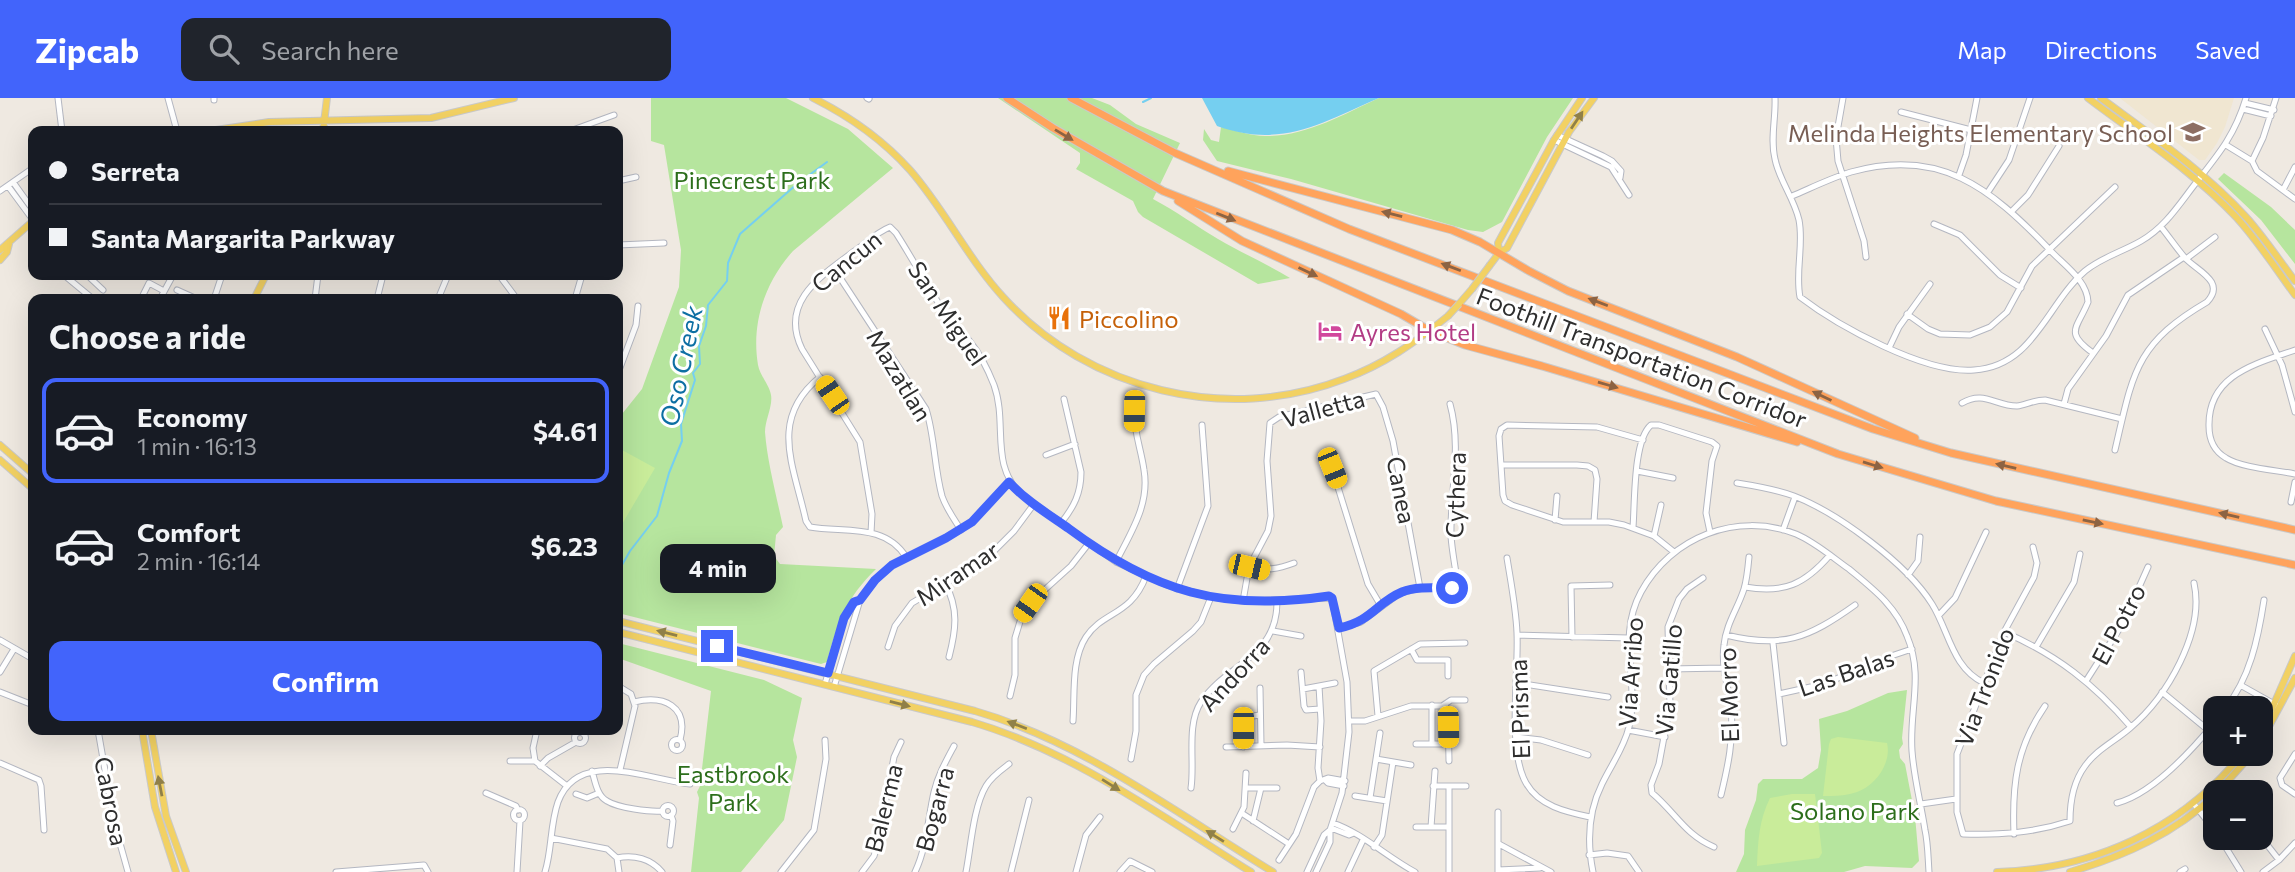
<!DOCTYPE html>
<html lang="en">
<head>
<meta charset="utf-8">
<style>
	body { margin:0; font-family:Commissioner,sans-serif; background:#20242c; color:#f1f3f6; height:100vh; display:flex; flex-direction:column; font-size:26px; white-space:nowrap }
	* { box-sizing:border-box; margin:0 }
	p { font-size:23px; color:#9ea1a6 }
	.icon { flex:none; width:38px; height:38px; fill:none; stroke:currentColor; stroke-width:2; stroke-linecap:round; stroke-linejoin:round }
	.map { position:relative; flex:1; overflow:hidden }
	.sheet { position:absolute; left:28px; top:196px; width:595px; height:441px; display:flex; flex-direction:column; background:#171b24; border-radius:14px; box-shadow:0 7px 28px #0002 }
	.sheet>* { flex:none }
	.banner { position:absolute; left:28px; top:28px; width:595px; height:154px; border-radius:14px; box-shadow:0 7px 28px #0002; display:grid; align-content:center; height:154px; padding:0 21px; background:#171b24 }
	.buttons { position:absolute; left:2203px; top:598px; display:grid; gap:14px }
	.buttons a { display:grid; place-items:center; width:70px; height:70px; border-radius:14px; background:#171b24; box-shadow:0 7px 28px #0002; font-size:35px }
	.end { position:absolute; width:32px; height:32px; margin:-16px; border:9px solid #4264fb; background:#fff; box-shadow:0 0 0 4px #fff }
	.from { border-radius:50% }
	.bubble { position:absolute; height:49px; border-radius:14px; background:#171b24; box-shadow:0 7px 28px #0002; font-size:23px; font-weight:700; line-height:49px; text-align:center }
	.car { position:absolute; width:21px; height:42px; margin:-21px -10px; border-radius:9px; box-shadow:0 0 5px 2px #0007; background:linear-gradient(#f5c518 24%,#345 0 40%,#f5c518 0 76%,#345 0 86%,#f5c518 0) }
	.banner b { display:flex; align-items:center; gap:24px; height:66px; font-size:26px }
	.banner b+b { border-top:2px solid #363941 }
	.banner i { width:18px; height:18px; background:#f1f3f6 }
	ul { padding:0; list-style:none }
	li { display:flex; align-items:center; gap:21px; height:105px; margin:0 14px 10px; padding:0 7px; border:4px solid transparent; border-radius:14px }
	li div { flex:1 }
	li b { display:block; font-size:26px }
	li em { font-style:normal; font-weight:700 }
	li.current { border-color:#4264fb }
	li>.icon { width:63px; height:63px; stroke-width:1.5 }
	h2 { padding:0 21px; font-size:32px; line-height:84px }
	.button { display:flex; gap:14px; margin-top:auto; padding:14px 21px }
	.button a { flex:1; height:80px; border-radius:14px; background:#4264fb; color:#fff; font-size:28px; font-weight:700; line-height:80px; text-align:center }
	header { display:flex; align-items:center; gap:42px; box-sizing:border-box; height:98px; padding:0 35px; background:#4264fb; color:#fff }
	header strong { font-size:33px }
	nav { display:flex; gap:38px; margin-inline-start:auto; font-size:24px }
	.search { width:490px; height:63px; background:#20242c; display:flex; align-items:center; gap:18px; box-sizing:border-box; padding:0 24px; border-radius:14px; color:#9ea1a6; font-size:26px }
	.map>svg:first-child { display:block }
	.education { fill:#f0e6d1 }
	.green { fill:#b6e59e }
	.pitch { fill:#c9ec9a }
	.water { fill:#75cff0 }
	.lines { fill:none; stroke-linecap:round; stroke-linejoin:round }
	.stream { stroke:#75cff0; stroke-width:2 }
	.minor-casing { stroke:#b4b7c1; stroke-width:7 }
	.major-casing { stroke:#c9c9c9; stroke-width:8 }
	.highway-casing { stroke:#c9c9c9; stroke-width:9 }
	.minor { stroke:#fff; stroke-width:5 }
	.major { stroke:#f2d163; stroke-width:6 }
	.highway { stroke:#ffa35c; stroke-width:7 }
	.major-bridge-casing { stroke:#c9c9c9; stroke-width:8; stroke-linecap:butt }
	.major-bridge { stroke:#f2d163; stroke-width:6 }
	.oneway { fill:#908048 }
	.oneway2 { fill:#8c6343 }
	.route { stroke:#4264fb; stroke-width:9 }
	.labels { text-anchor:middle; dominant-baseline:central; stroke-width:6; stroke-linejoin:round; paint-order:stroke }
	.education-label { font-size:24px; fill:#785e54; stroke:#fff; text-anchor:end }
	.park-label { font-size:24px; fill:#2c6e1b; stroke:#fff }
	.street-label { font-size:24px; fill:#2e2e2e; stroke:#fff }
	.food-label { font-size:24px; fill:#c56008; stroke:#fff; text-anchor:start }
	.hotel-label { font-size:24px; fill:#b23c85; stroke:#fff; text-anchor:start }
	.water-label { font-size:26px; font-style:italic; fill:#0d6fa3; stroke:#fff }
</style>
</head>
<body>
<header>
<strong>Zipcab</strong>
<div class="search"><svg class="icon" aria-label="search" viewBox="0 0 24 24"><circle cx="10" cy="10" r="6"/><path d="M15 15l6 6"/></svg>Search here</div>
<nav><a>Map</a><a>Directions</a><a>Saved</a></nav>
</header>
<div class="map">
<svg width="2295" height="774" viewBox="0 0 2295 774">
	<rect width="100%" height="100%" fill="#efe9e1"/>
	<path class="education" d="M2120,0H2234L2225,29L2217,45L2205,62H2199Z"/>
	<path class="green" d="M651,0H786L848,31L893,70L793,153C765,184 751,225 758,267C760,278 769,286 771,297C773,308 765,322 765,334C767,363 777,400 783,429L776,437L774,458L780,466L876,471C847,499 837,525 827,564L821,566L618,515V321L642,291L679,189L681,152L664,47L651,43Z
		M998,0H1092L1110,7L1136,26L1180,45L1153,101C1176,113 1196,128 1218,141C1242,155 1267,166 1290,180L1258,186L1143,119L1138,114L1133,103L1076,71L1080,65V55Z
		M1379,0H1573L1547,39L1502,124L1483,134L1468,132L1291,81L1217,63L1203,42L1204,31L1211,42L1219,44L1221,29C1235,32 1251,38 1265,38C1305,39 1344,16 1379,0Z
		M2224,75L2271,109L2295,132V166L2261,122L2218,81Z
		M618,545L764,582L802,600L793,642L797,659L784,722L741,774H691L699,700L697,694L700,688L711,593L618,560Z
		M1907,592L1902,640L1903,646L1899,652L1900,660L1905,666L1915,718L1919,763L1912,770L1865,768L1844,774H1736L1744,756L1745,732L1756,702L1758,686L1763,681H1802L1818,670L1821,652L1819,621L1847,613L1888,595Z"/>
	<path class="pitch" d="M622,352L655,370L621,428L618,426V358Z
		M1838,639L1887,645C1892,665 1875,688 1857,694C1846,698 1835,698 1823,698L1829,646L1831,641Z
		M1792,696H1815L1822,755L1819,760L1757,768C1758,743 1759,722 1770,700Z"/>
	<path class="water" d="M1202,0H1379C1321,25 1282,51 1217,28Z"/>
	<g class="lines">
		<path class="stream" d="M1143,4L1151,0
			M618,469L622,467L630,453L657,418L669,375L682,343L681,326L695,282L693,275L700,266L699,248L706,228L708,207L727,183L728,165L740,136L797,86L827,64"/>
		<g class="minor-casing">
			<path id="minor" d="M58,0L62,33
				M168,0L177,33
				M214,0V2
				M867,0L869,1
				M1775,0C1776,20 1770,41 1775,61C1779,82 1794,100 1799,122C1804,147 1795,174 1800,199C1838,228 1925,276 1974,272C2034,268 2046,207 2085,173C2102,159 2122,154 2141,143C2165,129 2178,108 2195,86C2218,57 2235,37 2246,0
				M1843,0L1836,40L1838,63L1864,143L1866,159
				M2245,5L2274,12
				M2243,11L2271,18
				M1901,14L1971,32
				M570,33L614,17
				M1557,37L1603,58L1612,63L1621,73L1620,80
				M1554,42L1611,69L1629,97
				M2226,47L2252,63
				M2252,63L2263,40L2276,0
				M2252,63L2257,73L2295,101
				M1959,77L1966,57L1977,0
				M618,83L636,79
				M13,84L33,112
				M8,88L33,122
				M2283,92L2295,69
				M0,93L33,70
				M1988,94L2009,62L2030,0
				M1792,98C1811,90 1831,80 1851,74C1940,49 1990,90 2048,150C2062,166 2087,181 2088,204C2077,231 2064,234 2093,255
				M2012,113L2028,97L2059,48
				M1934,126L1960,137L2000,177L2021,190
				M618,147L664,145
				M32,158L33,159
				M2186,161L2215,139
				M833,169L926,311C935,339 934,369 942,398C946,410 954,421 961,432
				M64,177L93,201
				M87,177L103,192
				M499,177L517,201
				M177,192L197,201
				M141,201L149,185L164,193
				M160,201L173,177
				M214,201L222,177
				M315,201L318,177
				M377,201L383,177
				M438,201L448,177
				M575,201L582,177
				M1907,216L1928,231L1940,236L1970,237L1990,229L2007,214L2032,168L2115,89
				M2265,231L2282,267L2295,314
				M1889,250L1899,229L1930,186
				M2295,252C2255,266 2208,277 2209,328C2209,342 2214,353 2226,360C2242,370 2276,372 2295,376
				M618,275L636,227L638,208
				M820,279C768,321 794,368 806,423L810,429C844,435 885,425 906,459
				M1962,305C1984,292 1995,308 2017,308C2026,307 2033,302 2045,302L2122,321
				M2064,306L2068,291L2106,238L2128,197L2184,159
				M1643,342L1597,329L1507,327L1501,331L1499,338L1503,397L1505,403L1512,407L1563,424H1609L1624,427L1654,438L1674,454
				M2115,352C2133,275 2135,246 2207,204C2226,184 2198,173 2186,161C2177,151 2170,140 2161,129
				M1046,357L1075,346
				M1501,367H1577L1588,368L1595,372L1597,381L1594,424
				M1332,370L1368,486L1381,508
				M1637,373L1673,380
				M1737,385C1756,388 1775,391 1794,398C1838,415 1907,466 1932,506C1949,533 1952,570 1984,585
				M2291,404L2295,384
				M1555,422L1557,398
				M1061,425C1074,409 1081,395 1081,374L1064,301
				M1633,429C1635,406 1633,342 1651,327H1659L1712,344L1717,348L1712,363L1706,415L1710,434
				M1783,432L1795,399
				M871,435L872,416L860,344L802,251C779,204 821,178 853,154C865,146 877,134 890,129L896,135C914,163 930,194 949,221C956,230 965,236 971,245C981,257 988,272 994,287C1008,326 989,367 1022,397L1116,464L1167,487L1211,499L1243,503L1332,500L1347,584L1349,634L1342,695L1330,732V744L1316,774
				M1654,438L1661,407
				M2033,449L2037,465L2034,479L2004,534L1957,656V714L1963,736C2000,737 2034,735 2070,723C2070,704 2073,684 2085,668C2096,652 2115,643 2130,630C2167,599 2205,534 2194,485
				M1507,460C1511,485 1516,510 1517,535C1519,575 1507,652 1526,685C1539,708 1566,714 1590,719
				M1116,464C1131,434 1150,406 1144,372C1141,351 1134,334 1134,313
				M1249,469C1266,473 1278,471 1294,465
				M1908,477L1918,463L1920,439
				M1703,480L1687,491L1679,501L1668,529L1670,607L1659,666L1651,687L1652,695C1675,714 1685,737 1714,749
				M945,485C959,511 956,532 949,559
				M1745,489C1784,496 1805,486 1830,457
				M1177,491L1208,408L1202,327
				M1243,503L1249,469L1268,433L1271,418L1267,363L1270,325L1279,319L1376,296L1383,309L1393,343L1420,490
				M1939,517L1955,500L1986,434
				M1339,530L1361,524L1400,495L1420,490L1456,488L1457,482C1455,467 1452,453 1451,438C1450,393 1462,350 1450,306
				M1273,533L1301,538
				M2004,534C2057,557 2094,586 2131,629
				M1517,537L1628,540
				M1726,537C1782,551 1809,540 1855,507
				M1572,539L1571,488L1610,487
				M0,542L33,561
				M1773,545L1784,645
				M888,549L895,528L912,505L986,461L1014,433L1034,406
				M2036,549L2074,484L2080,456
				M1411,551L1417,562H1448V578
				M1669,571L1724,570
				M0,574L14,551
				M1301,574L1304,608L1306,612L1320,611
				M2086,583L2123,525L2148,469
				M1517,585L1608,599
				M825,586L844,520L854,504L860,502L875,483L892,467L946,440L972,424L1009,384
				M618,588L631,596L635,608L620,672
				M2242,588L2276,607
				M834,589L860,502
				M1260,590L1261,647
				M1303,591L1335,585
				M0,594L33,607
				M2162,594L2208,632
				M1779,596L1824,586L1888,559L1912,551
				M1010,598L1015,577V540L1022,517L1030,505L1071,468L1089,445
				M634,604C664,597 689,608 680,642
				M1445,607L1448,613L1449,663
				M2225,611C2250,580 2258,541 2264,502
				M1378,618L1374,573L1420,546L1465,545
				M1073,623C1075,596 1071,562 1086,539C1103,513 1131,518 1146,478
				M1349,623H1365L1411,608H1442L1451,602H1465
				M98,632L114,724L128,774
				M537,632L533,650L535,663L567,688
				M1628,632L1665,639
				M574.5 640a5.5 5.5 0 1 1 11 0a5.5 5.5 0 1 1-11 0Z
				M1516,639L1541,642L1588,657
				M671.5 647a5.5 5.5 0 1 1 11 0a5.5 5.5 0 1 1-11 0Z
				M1416,646H1448
				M1432,646V607
				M1226,649L1287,647L1320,649
				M1243,649L1244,626L1253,618L1260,617
				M2295,656L2280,680L2282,687L2295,696
				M1131,661L1136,633V597L1144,577L1154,566L1193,533L1201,524L1211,499
				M1376,661L1411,667
				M510,663H535
				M0,665L39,682L41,688L44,732
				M540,668L548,660L576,644
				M592,673C595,683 597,698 607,703C618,710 650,714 662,713
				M1325,682L1328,685L1344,688
				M1320,683L1328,680L1345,683
				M1433,688H1466
				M1191,690C1195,664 1186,627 1201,604C1227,565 1277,560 1277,504
				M1247,690H1277
				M486,695L516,708L518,712
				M576,696L587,700L599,695
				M1721,697C1728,668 1734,640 1731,611C1729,590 1721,569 1724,547C1726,526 1738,510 1744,491C1747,481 1748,470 1749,459
				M1355,698L1387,703
				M1370,700L1380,635
				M2117,705C2152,696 2193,651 2216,623
				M1921,706L1956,701
				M2194,706L2216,734
				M662.5 713a5.5 5.5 0 1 1 11 0a5.5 5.5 0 1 1-11 0Z
				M513.5 717a5.5 5.5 0 1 1 11 0a5.5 5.5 0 1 1-11 0Z
				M1498,714V774
				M1243,716L1289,746
				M1253,723L1261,690
				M1333,725C1362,735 1387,759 1415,774
				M1416,729H1448
				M1431,729L1435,673
				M1331,730L1349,737L1354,735
				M1233,731L1244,709L1246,675
				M2014,736C2012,687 2016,650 2045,608
				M2261,739L2279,762
				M551,740L607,751L617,760
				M2220,740L2241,774
				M1499,746L1551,774
				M670,747L673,723L671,717
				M1374,749L1382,737L1393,664
				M1589,757L1607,755L1628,758L1639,774
				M617,760C634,756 651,761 662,774
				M617,760L619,774
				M1279,762L1296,736L1314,689L1320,683L1318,670L1321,623L1319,588
				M1498,772L1540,770
				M336,774L424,767L428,774
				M517,774L520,723
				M545,774C552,752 550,727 558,704C578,649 649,682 690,686
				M781,774L814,732L826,661L825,642
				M862,774L874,758L877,748L894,659L901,644
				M915,774C927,749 928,720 934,694C938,677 946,663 954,648
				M966,774C971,749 973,710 986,688C991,679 1001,672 1009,666
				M1011,774L1029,702
				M1076,774L1086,737L1100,719
				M1120,774L1130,763L1152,774
				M1307,774L1324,737L1330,732
				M1348,774L1363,742
				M1449,774V688
				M1593,774C1587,744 1588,714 1602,686C1611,667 1624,650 1629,629C1640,582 1616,540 1641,494C1671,439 1737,413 1796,436C1815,444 1832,459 1849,471C1873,491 1896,508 1907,538C1924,578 1909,612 1912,653C1914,680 1921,706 1925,732C1928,745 1928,760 1929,774
				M2180,774L2185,771
				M2263,774L2279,762L2295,745"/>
		</g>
		<g class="major-casing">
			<path id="major" d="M813,0C849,18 883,42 910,72C945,112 968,161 1004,200C1089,293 1227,326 1344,281C1383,267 1416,244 1448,218
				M2088,0C2138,38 2193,73 2236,119C2258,143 2276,171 2295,197
				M2101,0C2151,37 2204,73 2246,119C2264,139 2279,162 2295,183
				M209,33L269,24L431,20L514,0
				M323,33L327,0
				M0,152L33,123
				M1499,155L1498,145L1554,42L1582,0
				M0,162L7,154L9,146
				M1490,167L1499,155L1507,150L1569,34L1594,0
				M254,201L266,177
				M1459,206L1472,191
				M0,347L33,376
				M0,362L33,391
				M618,523L975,613C1083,644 1178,716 1273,774
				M618,534L972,624C1074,654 1161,718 1251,774
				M2261,629L2274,606L2295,558
				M142,632L155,709L176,774
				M151,632L166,718L186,774
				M2261,643L2295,580
				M2217,695L2252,656
				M1997,774C2093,771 2181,732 2242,656
				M2070,774C2124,758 2174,736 2216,696"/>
		</g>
		<g class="highway-casing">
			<path id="highway" d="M1007,0L1053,30L1163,93L1838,356L1996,403L2295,467
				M1071,0L1175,55L1349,131L1873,331L1951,355L2295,432
				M1228,73L1452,132L1480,144L1529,173L1568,193L1737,259L1915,340
				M1178,103L1242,143L1401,216L1430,233L1465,247L1542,268L1797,344"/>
		</g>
		<use href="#minor" class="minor"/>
		<use href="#major" class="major"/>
		<use href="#highway" class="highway"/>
		<g class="major-bridge-casing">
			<path id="major-bridge" d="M1472,191L1490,167
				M1448,218L1459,206"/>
		</g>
		<use href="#major-bridge" class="major-bridge"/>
	</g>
	<defs><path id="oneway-solid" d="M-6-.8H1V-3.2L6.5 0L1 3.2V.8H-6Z" transform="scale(1.75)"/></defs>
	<g class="oneway">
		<use href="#oneway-solid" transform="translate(1577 22) rotate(-56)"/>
		<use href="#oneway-solid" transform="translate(667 535) rotate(-166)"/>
		<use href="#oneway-solid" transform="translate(900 606) rotate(14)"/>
		<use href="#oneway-solid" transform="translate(1017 627) rotate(-159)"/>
		<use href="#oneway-solid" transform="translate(1111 687) rotate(32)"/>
		<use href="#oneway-solid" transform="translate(160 688) rotate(-101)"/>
		<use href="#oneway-solid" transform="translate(1215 738) rotate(-148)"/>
	</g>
	<g class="oneway2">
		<use href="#oneway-solid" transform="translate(1064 37) rotate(31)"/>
		<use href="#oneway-solid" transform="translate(1392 116) rotate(-166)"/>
		<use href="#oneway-solid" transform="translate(1226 119) rotate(22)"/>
		<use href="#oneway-solid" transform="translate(1451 169) rotate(-159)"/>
		<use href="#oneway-solid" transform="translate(1308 174) rotate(25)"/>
		<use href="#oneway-solid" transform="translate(1598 204) rotate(-159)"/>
		<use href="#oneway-solid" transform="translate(1608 287) rotate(16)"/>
		<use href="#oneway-solid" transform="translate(1822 298) rotate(-154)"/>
		<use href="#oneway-solid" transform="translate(1873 367) rotate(17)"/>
		<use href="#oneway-solid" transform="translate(2006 368) rotate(-167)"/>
		<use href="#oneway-solid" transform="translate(2229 417) rotate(-167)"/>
		<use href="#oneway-solid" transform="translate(2093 424) rotate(12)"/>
	</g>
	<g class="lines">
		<path class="route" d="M717,548L828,575L844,520L854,504L860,502L875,482L892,467L946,440L972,424L1009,384C1025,402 1048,416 1068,430C1154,494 1222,514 1329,498L1332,500L1339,530C1372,523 1376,505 1402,494C1417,488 1436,490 1452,490"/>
	</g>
	<defs>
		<g id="school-bare" transform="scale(1.89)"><path d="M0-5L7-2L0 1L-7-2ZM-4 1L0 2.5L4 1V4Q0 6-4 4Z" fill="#8d6e63" stroke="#fff" stroke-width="2.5" paint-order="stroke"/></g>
		<g id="restaurant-bare" transform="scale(1.89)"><path d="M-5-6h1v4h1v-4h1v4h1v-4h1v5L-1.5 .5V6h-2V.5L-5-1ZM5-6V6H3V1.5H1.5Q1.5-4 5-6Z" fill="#e8710a" stroke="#fff" stroke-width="2.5" paint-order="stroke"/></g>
		<g id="hotel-bare" transform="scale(1.89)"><path d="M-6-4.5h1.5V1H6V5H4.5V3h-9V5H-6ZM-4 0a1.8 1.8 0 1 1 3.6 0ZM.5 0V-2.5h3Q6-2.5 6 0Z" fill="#d1479c" stroke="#fff" stroke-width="2.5" paint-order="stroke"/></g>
	</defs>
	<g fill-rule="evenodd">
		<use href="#school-bare" x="2193" y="34"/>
		<use href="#restaurant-bare" x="1059" y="220"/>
		<use href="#hotel-bare" x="1330" y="233"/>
	</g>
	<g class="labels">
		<g class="education-label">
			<text x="2173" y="34">Melinda Heights Elementary School</text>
		</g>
		<g class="park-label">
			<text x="752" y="81">Pinecrest Park</text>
			<text x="733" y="675">Eastbrook<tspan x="733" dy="28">Park</tspan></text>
			<text x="1855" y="712">Solano Park</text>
		</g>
		<g class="street-label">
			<text transform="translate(846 163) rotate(-39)">Cancun</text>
			<text transform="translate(948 215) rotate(56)">San Miguel</text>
			<text transform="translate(1642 259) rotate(21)">Foothill Transportation Corridor</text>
			<text transform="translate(900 277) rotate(59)">Mazatlan</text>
			<text transform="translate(1323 310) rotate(-15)">Valletta</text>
			<text transform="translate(1402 392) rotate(79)">Canea</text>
			<text transform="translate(1455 397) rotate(-88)">Cythera</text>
			<text transform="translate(957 475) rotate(-34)">Miramar</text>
			<text transform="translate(2118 526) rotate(-62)">El Potro</text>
			<text transform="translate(1630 574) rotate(-86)">Via Arribo</text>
			<text transform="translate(1846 574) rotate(-19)">Las Balas</text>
			<text transform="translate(1234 576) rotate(-47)">Andorra</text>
			<text transform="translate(1668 582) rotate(-85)">Via Gatillo</text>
			<text transform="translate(1984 589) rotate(-69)">Via Tronido</text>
			<text transform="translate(1728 597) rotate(-92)">El Morro</text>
			<text transform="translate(1519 611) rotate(-92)">El Prisma</text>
			<text transform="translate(112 703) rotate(79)">Cabrosa</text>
			<text transform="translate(883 710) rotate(-76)">Balerma</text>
			<text transform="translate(934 711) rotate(-75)">Bogarra</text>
		</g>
		<g class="food-label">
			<text x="1079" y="220">Piccolino</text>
		</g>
		<g class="hotel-label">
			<text x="1350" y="233">Ayres Hotel</text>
		</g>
		<g class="water-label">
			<text transform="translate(680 268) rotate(-78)">Oso Creek</text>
		</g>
	</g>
</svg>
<div class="buttons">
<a>+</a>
<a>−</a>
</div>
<i class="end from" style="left:1452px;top:490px"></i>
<i class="end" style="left:717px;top:548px"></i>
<div class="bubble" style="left:660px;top:446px;width:116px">4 min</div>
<i class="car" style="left:832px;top:297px;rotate:326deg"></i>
<i class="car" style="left:1134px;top:313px;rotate:181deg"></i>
<i class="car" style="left:1332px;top:370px;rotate:158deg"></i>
<i class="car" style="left:1249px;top:469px;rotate:103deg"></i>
<i class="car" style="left:1030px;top:505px;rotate:215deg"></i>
<i class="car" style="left:1448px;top:629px;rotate:179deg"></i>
<i class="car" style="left:1243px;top:630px;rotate:180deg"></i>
<div class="banner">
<b><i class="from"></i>Serreta</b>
<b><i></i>Santa Margarita Parkway</b>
</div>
<section class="sheet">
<h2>Choose a ride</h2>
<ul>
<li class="current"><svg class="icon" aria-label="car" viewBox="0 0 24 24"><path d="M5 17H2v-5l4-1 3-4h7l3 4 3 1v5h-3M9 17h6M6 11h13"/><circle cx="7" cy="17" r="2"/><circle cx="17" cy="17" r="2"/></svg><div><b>Economy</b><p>1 min · 16:13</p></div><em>$4.61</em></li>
<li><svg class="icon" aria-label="car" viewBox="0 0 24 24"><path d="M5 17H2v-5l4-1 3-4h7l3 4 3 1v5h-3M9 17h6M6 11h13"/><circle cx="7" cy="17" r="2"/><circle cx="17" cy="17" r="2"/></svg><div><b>Comfort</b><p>2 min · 16:14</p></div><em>$6.23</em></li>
</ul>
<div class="button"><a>Confirm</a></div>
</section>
</div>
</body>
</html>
